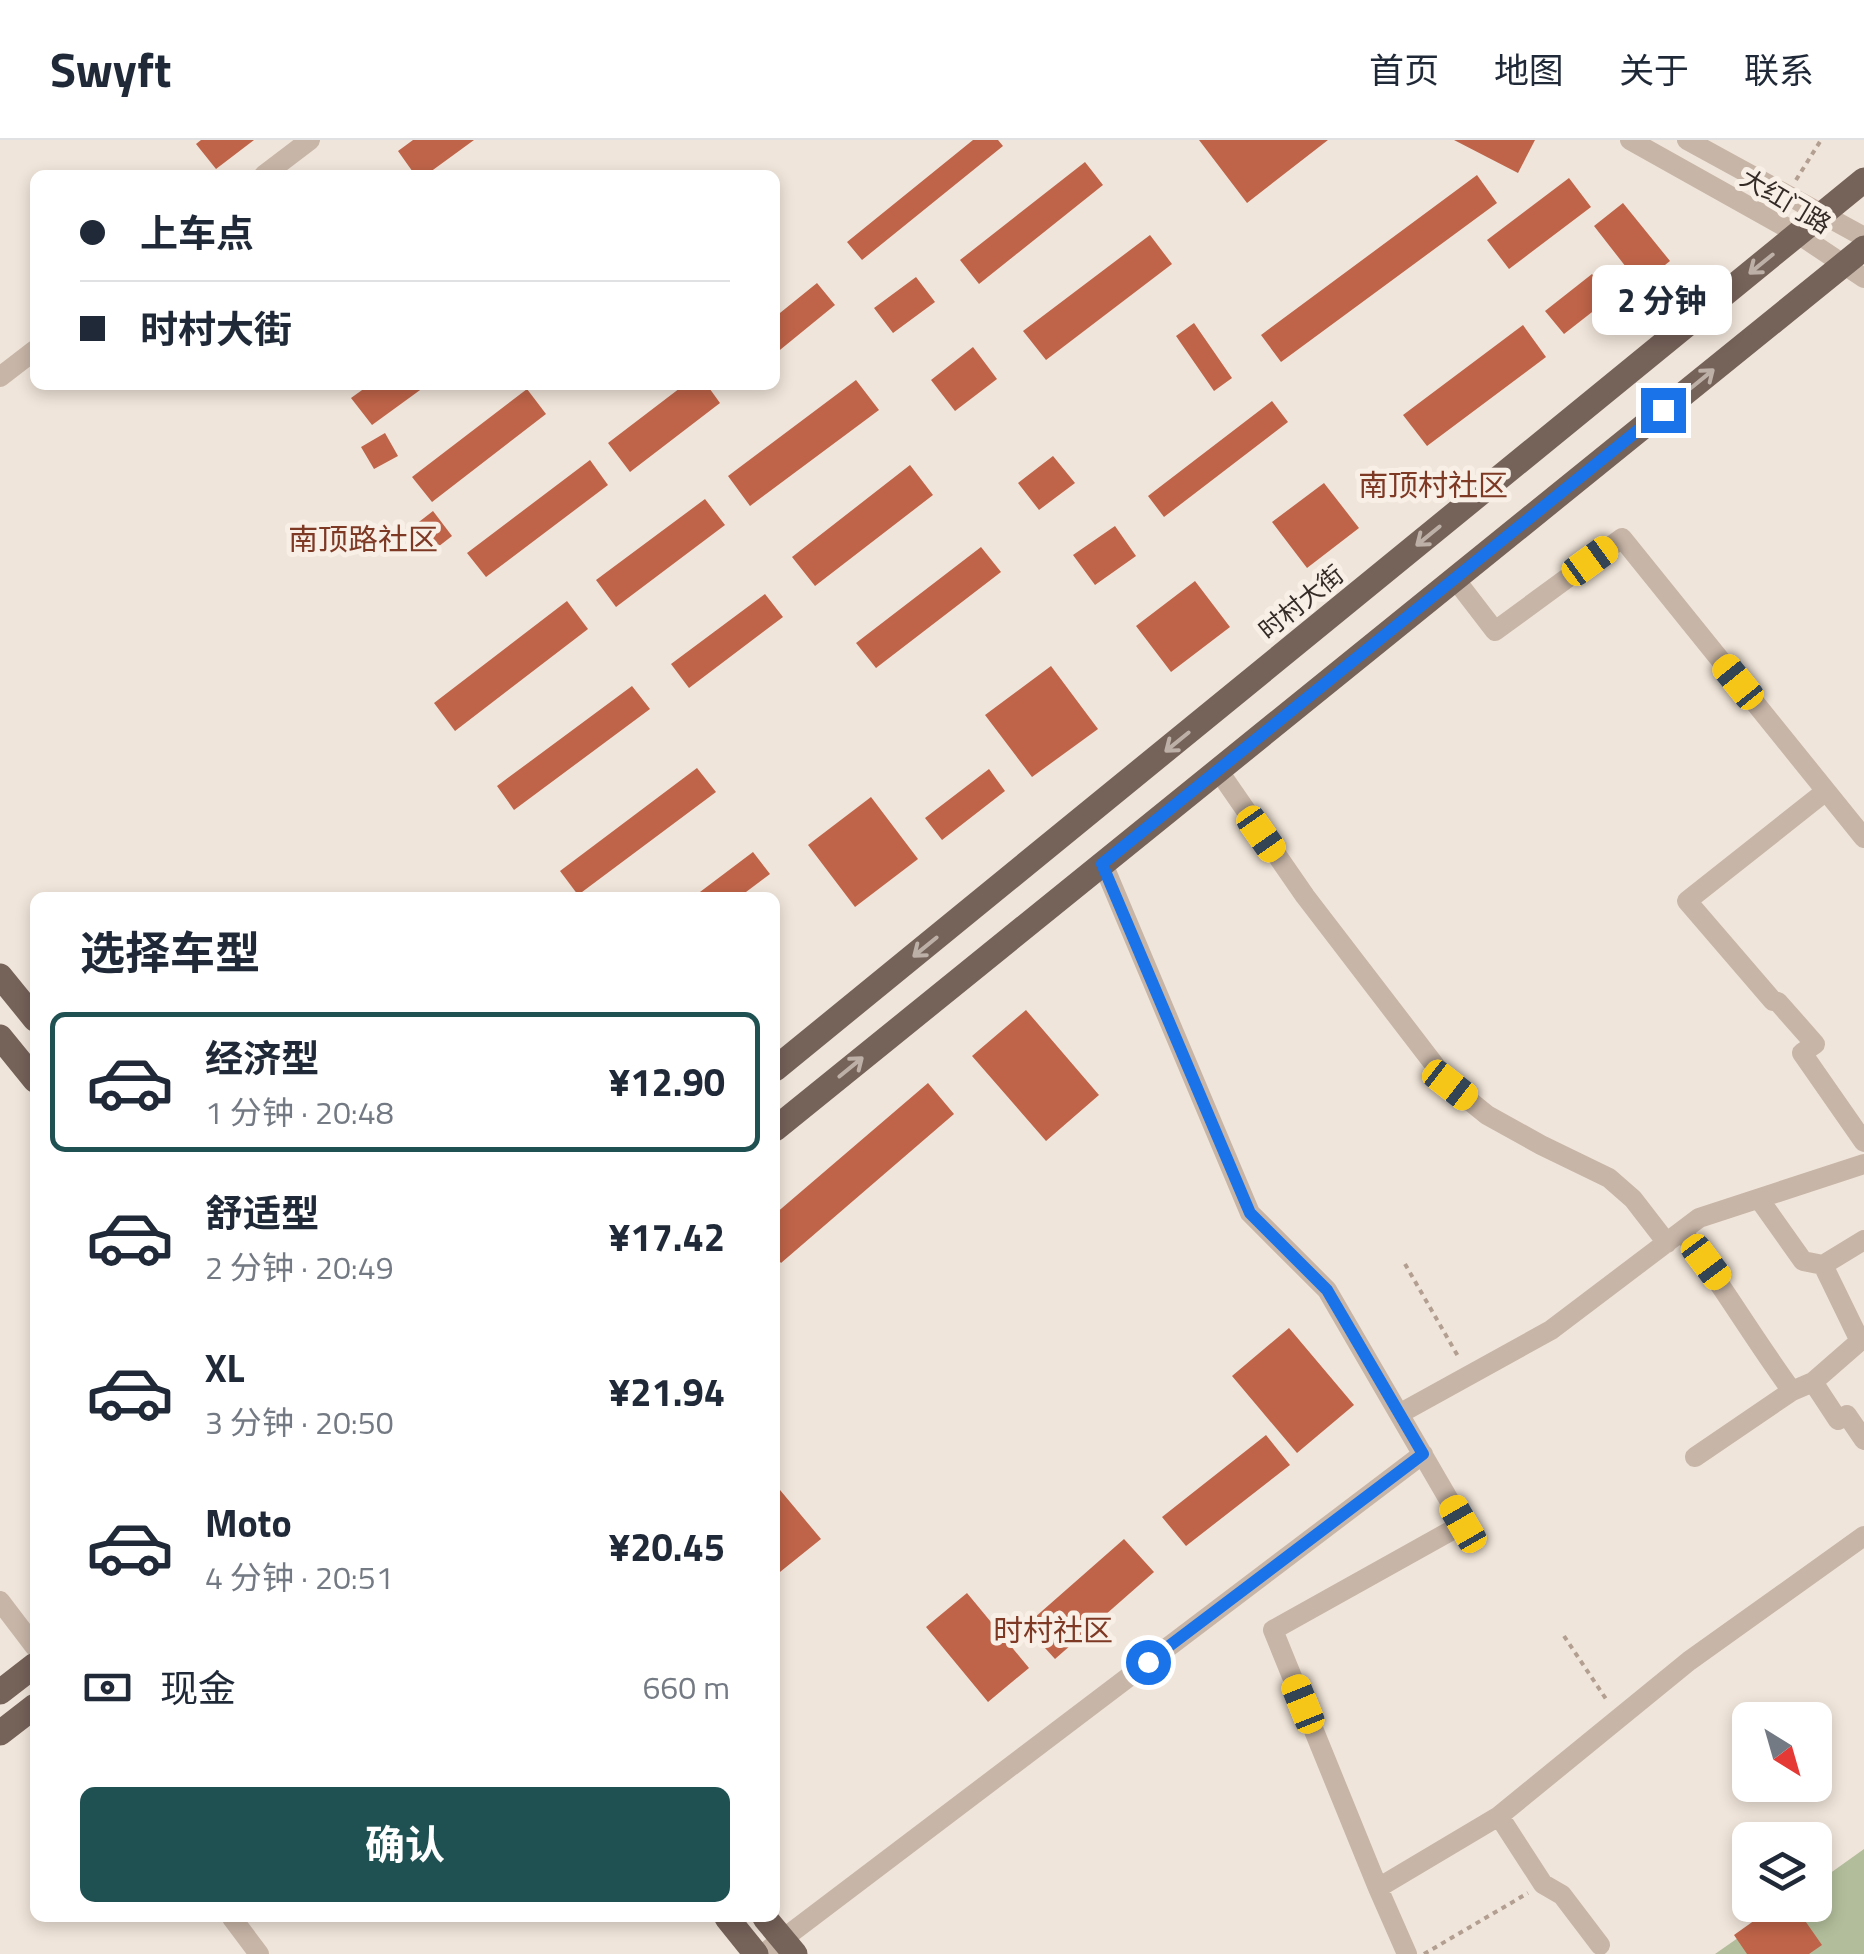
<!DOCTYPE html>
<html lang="zh">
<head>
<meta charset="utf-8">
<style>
	body { margin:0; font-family:"Titillium Web","Noto Sans SC",sans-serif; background:#f2f2f3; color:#1f2937; height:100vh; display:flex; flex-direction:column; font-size:38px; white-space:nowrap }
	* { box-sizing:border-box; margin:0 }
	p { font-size:32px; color:#747a83 }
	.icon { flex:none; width:55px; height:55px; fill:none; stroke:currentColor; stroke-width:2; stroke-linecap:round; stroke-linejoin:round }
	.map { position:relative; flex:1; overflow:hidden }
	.sheet { position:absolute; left:30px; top:752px; width:750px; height:1030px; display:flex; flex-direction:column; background:#fff; border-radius:15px; box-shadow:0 5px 15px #0003 }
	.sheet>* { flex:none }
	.hud { position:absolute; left:30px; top:30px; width:750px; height:220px; border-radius:15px; box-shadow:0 5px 15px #0003; display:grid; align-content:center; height:220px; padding:0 50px; background:#fff }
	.needle { width:65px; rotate:143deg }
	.tools { position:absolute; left:1732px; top:1562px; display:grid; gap:20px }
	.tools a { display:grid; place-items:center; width:100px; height:100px; border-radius:15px; background:#fff; box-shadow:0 5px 15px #0003; font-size:50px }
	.end { position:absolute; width:45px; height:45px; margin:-22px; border:12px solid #1a73e8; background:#fff; box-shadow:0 0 0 5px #fff }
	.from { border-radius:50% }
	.bubble { position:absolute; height:70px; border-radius:15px; background:#fff; box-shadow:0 5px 15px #0003; font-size:32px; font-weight:700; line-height:70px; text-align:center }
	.car { position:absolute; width:30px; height:60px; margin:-30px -15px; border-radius:12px; box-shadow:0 0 8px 2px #0007; background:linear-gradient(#f5c518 24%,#345 0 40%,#f5c518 0 76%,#345 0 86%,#f5c518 0) }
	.hud b { display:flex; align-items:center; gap:35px; height:95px; font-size:38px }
	.hud b+b { border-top:2px solid #e0e1e3 }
	.hud i { width:25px; height:25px; background:#1f2937 }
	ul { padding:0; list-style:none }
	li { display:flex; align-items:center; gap:30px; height:140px; margin:0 20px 15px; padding:0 30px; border:5px solid transparent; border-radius:15px }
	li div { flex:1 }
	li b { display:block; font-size:38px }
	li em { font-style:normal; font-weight:700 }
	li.on { border-color:#1f5052 }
	li>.icon { width:90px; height:90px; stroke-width:1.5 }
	h2 { padding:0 50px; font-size:45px; line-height:120px }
	.pay { display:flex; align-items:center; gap:25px; height:110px; padding:0 50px; font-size:38px }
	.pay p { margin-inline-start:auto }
	.cta { display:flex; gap:20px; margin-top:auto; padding:20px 50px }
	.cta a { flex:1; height:115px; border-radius:15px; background:#1f5052; color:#fff; font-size:40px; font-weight:700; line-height:115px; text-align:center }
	header { display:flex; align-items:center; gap:60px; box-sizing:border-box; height:140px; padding:0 50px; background:#fff; border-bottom:2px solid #e0e1e3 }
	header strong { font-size:48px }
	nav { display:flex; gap:55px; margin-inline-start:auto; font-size:35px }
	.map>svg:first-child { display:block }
	.green { fill:#b2be9b }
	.building { fill:#bf6449 }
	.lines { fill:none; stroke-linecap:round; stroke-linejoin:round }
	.path { stroke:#b39f91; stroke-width:4; stroke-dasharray:5 5; stroke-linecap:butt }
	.minor { stroke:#c7b5a7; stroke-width:20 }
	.major { stroke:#756259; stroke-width:25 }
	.oneway { stroke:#bdb0a7 }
	.route { stroke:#1a73e8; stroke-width:12 }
	.labels { text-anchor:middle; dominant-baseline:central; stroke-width:10; stroke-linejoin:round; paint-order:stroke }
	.street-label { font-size:25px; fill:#342b27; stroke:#f8efe6 }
	.quarter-label { font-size:30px; fill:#7e3925; stroke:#f8efe6 }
</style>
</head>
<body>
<header>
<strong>Swyft</strong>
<nav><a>首页</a><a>地图</a><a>关于</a><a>联系</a></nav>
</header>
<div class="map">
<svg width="1864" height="1814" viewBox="0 0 1864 1814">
	<rect width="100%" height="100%" fill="#f0e5da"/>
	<path class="green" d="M1864,1709V1814H1715L1785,1765H1815V1744Z"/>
	<path class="building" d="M201,0H254L216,29L196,4Z
		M413,0H474L426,35H415L398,11Z
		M973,0H998L1003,6L862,120L847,102Z
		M1199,0H1328L1247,63Z
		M1454,0H1535L1518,33Z
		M1085,22L1103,45L979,144L960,120Z
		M1477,35L1497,63L1281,222L1261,195Z
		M1569,38L1591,67L1509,129L1487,100Z
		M1623,63L1670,121L1640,145L1594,86Z
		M1150,95L1172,124L1046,220L1023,191Z
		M1592,134L1610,158L1564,194L1545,171Z
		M916,137L935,162L893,193L874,168Z
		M817,143L835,165L775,214V177Z
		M1194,183L1232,238L1214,251L1176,196Z
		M1523,185L1546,217L1427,306L1403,275Z
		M973,207L997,239L955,271L931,240Z
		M856,240L879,270L750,366L728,336Z
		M369,245H427L372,285L351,258Z
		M684,245H707L720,263L630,332L608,303Z
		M527,249L546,274L432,362L412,337Z
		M1272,261L1288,282L1164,377L1148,356Z
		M385,293L398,316L374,329L361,307Z
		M1053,316L1075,343L1039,370L1018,343Z
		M590,320L608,345L486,437L467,413Z
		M910,325L933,355L815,446L792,417Z
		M1324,343L1359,388L1307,428L1272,382Z
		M705,359L725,385L616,467L596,440Z
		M433,371L452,396L434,410L415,385Z
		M1115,386L1136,416L1095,445L1073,415Z
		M981,407L1001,432L876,528L856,503Z
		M1195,441L1230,487L1171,532L1136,486Z
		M765,454L783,477L689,548L671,524Z
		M567,461L588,489L455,591L434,563Z
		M1051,526L1098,589L1032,637L985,575Z
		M632,546L650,569L514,670L497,646Z
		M697,628L716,652L578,755L560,731Z
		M989,629L1005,651L942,700L925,678Z
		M871,657L918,719L855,767L808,705Z
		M753,712L770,734L738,758H692Z
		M1026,870L1099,955L1046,1001L972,916Z
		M928,943L954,974L781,1123L775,1116V1074Z
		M1289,1188L1354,1265L1297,1313L1232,1236Z
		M1266,1295L1290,1325L1186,1406L1162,1377Z
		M775,1344L821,1399L775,1436Z
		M1124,1399L1154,1432L1055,1519L1025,1486Z
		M967,1453L1029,1528L988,1562L926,1487Z
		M1776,1765H1794L1822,1805L1809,1814H1747L1734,1795Z"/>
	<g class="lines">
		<path class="path" d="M1796,40L1821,0
			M1405,1124L1459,1218
			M1564,1496L1608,1562
			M1424,1814L1528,1753"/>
		<path class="minor" d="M1630,0L1798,94L1864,138
			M1687,0L1864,97
			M264,35L310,0
			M0,237L35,210
			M1455,439L1495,491L1622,398L1864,698
			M1218,630L1305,756L1450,945L1487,975L1541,1005L1609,1038L1633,1059L1667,1103
			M1826,651L1687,761L1773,861L1778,862L1815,904L1802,913L1864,1002
			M1103,724L1250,1073L1327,1150L1463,1384L1273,1490L1378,1748
			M1759,1059L1803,1121L1823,1125L1860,1201L1813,1242L1838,1280L1847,1275L1864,1300
			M1682,1091C1721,1143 1754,1199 1792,1251L1813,1242
			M1823,1125L1864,1100
			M1399,1274L1551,1190L1699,1078L1864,1024
			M1695,1317L1792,1251
			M0,1461L35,1507
			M1499,1676L1543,1744L1562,1755L1600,1805
			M232,1778L259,1814
			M763,1814L1423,1314
			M1407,1814L1378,1748L1499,1676L1689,1521L1864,1396"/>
		<path class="major" d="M0,836L35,879
			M0,897L35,940
			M775,929L1864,40
			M775,989L1864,108
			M0,1552L35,1525
			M0,1593L35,1566
			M727,1778L756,1814
			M765,1778L795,1814"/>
	</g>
	<defs><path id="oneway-shaft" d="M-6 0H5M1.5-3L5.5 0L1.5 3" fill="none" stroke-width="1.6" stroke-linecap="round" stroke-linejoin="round" transform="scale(2.5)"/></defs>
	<g class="oneway">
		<use href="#oneway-shaft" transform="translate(1761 124) rotate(141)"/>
		<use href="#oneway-shaft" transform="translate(1702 239) rotate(-39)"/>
		<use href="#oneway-shaft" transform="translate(1428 396) rotate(141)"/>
		<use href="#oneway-shaft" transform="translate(1177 602) rotate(141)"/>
		<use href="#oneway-shaft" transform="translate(925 807) rotate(141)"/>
		<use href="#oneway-shaft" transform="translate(851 927) rotate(-39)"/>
	</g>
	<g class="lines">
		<path class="route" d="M1148,1522L1423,1314L1327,1150L1250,1073L1102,724L1663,270"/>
	</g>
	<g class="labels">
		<g class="street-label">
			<text transform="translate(1786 61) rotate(31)">大红门路</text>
			<text transform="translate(1301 462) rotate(-39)">时村大街</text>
		</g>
		<g class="quarter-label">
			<text x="1433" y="345">南顶村社区</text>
			<text x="363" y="399">南顶路社区</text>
			<text x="1053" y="1490">时村社区</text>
		</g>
	</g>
</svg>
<div class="tools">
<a><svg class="needle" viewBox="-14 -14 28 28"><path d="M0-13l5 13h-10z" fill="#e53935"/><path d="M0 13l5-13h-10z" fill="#747a83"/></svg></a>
<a><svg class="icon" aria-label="layers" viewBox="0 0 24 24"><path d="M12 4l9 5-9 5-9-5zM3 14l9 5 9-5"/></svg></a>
</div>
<i class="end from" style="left:1148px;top:1522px"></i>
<i class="end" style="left:1663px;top:270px"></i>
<div class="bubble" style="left:1592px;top:125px;width:140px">2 分钟</div>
<i class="car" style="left:1590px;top:421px;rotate:54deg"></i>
<i class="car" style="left:1738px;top:542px;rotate:321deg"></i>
<i class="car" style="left:1261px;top:694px;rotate:145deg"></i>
<i class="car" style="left:1450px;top:945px;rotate:128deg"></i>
<i class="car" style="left:1706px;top:1122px;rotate:143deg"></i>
<i class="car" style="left:1463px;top:1384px;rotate:330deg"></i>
<i class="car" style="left:1303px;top:1564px;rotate:338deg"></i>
<div class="hud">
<b><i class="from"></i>上车点</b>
<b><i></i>时村大街</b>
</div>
<section class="sheet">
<h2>选择车型</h2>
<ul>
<li class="on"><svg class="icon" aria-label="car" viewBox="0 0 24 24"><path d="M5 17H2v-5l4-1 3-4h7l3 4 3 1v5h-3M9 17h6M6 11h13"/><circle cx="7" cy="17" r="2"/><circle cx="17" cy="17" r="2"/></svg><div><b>经济型</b><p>1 分钟 · 20:48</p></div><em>¥12.90</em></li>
<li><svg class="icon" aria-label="car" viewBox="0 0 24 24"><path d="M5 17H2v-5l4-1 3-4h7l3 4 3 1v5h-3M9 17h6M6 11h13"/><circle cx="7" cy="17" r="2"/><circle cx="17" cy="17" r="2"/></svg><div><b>舒适型</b><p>2 分钟 · 20:49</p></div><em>¥17.42</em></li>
<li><svg class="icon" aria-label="car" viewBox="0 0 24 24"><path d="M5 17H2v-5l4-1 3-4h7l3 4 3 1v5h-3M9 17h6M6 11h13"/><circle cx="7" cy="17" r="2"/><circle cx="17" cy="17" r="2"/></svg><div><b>XL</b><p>3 分钟 · 20:50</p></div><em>¥21.94</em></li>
<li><svg class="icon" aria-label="car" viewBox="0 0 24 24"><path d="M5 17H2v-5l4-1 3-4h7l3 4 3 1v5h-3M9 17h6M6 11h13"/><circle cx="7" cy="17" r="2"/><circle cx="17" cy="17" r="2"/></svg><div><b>Moto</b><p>4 分钟 · 20:51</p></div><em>¥20.45</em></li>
</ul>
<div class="pay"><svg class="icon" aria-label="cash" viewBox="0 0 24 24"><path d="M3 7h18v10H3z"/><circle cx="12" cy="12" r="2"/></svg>现金<p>660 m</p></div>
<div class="cta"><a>确认</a></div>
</section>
</div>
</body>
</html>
